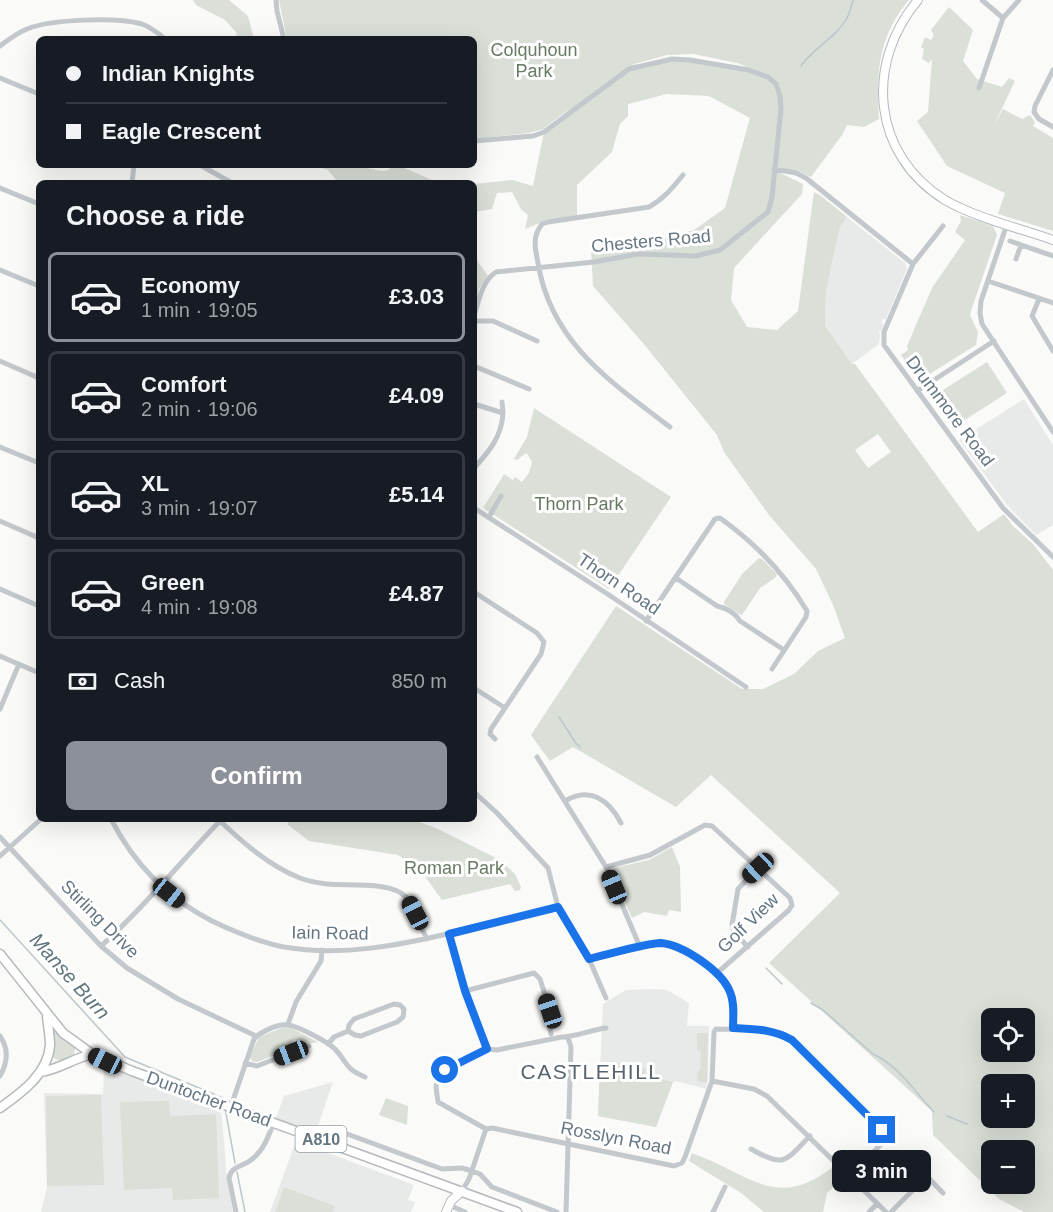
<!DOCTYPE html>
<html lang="en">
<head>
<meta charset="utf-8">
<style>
	body { margin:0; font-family:Helvetica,sans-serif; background:#242831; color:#f1f3f6; height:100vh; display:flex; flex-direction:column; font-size:22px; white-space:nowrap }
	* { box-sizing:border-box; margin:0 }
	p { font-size:20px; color:#9ea1a6 }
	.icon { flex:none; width:33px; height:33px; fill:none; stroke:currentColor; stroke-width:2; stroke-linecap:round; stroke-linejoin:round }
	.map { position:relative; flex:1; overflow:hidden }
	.drawer { position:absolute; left:36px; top:180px; width:441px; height:642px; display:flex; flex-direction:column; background:#171b24; border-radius:9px; box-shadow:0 6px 24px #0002 }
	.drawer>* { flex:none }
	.top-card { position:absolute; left:36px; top:36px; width:441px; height:132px; border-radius:9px; box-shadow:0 6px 24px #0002; display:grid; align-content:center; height:132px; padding:0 30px; background:#171b24 }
	.fabs { position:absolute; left:981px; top:1008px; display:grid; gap:12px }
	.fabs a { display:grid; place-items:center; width:54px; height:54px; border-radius:9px; background:#171b24; box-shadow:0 6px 24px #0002; font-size:30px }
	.end { position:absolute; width:27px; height:27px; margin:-14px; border:8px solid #1a73e8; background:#fff; box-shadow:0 0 0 3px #fff }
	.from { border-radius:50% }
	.bubble { position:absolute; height:42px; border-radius:9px; background:#171b24; box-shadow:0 6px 24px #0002; font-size:20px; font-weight:700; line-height:42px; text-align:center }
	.car { position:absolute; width:18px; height:36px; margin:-18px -9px; border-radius:8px; box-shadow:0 0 4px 2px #0007; background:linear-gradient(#222 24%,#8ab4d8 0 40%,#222 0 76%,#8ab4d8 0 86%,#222 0) }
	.top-card b { display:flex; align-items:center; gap:21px; height:57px; font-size:22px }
	.top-card b+b { border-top:2px solid #363941 }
	.top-card i { width:15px; height:15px; background:#f1f3f6 }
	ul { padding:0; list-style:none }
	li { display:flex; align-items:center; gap:18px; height:90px; margin:0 12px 9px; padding:0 18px; border:3px solid #363941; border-radius:9px }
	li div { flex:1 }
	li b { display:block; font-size:22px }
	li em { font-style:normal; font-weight:700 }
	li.selected { border-color:#8c9099 }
	li>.icon { width:54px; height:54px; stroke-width:1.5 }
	h2 { padding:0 30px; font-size:27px; line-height:72px }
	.pay { display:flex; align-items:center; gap:15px; height:66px; padding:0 30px; font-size:22px }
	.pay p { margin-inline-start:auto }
	.button { display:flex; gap:12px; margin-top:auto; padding:12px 30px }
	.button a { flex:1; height:69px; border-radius:9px; background:#8c9099; color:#fff; font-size:24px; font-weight:700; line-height:69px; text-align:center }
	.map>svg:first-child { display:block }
	.built { fill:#e8e9e9 }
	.green { fill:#dadfd7; fill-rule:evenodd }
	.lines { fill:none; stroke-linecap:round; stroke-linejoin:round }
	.stream { stroke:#bbc7cb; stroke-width:1.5 }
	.secondary-casing { stroke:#b3babf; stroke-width:10 }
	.primary-casing { stroke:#b5babe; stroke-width:11 }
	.street { stroke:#c3c8cc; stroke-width:5 }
	.secondary { stroke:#fff; stroke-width:8 }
	.primary { stroke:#fff; stroke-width:8 }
	.route { stroke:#1a73e8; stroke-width:8 }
	.labels { text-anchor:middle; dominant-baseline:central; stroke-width:6; stroke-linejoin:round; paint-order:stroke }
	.shield { fill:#fff; stroke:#939fa8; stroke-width:1.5 }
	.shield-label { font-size:16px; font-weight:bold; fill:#657683 }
	.park-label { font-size:18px; fill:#687a64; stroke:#fff }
	.street-label { font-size:18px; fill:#657683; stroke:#fff }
	.water-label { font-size:20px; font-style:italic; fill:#60757c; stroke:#fff }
	.quarter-label { font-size:21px; letter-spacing:1.5px; fill:#57646e; stroke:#fff }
</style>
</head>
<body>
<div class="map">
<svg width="1053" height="1212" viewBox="0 0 1053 1212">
	<rect width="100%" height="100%" fill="#fafaf8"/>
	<path class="built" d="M847,217L905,263L907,269L886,319H883L881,323L884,324L881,331H878L880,334L879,344L852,364L825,324L826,292L833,258L840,227Z
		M1024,399L1053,445V525L1036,535L1007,505L959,440Z
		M654,989L667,990L689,1003L687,1026H709L708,1078L706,1089L676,1081L673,1082L656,1127L598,1116L603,1004L626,990Z
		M104,1066L221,1106L227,1179L233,1212H41L47,1187L44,1093L103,1094Z
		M333,1082L316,1132L276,1118L284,1096Z
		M296,1141L414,1185L408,1200L415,1202L411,1212H270Z"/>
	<path class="green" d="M193,0H229L248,16L254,39H235L237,33L225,20L196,5Z
		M279,0H909C878,36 876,74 879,119L864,127L847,125L842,135L811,177L800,172L776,171L803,184L802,194L734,268L731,300L747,327L777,330L798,311L814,192L820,195L847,217L840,227L833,258L826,292L825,325L852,364H855L978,532L1004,514L1013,526L1033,544L1053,570V1212H1024L999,1199L933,1135L932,1111L769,963L840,893L711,775L676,807L573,747L550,761L531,735L616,606L742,689H763L794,674L818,651L845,638L833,605L816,569L769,515L724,452L717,435L643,343L593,286L591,249L645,244L694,230L725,208L750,118L709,96L667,94L628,104V116L620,124L612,152L577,185V216L543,222L525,229L528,215L521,209L512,192L497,193L492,209L474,212V184L512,180L533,186L544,132L572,107L543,129L529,133L474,139V39H287ZM693,54L737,63L767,74L690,60L631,65L667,55ZM878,434L891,452L868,468L855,450ZM992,1018H1024V1052H992ZM992,1084H1024V1118H992ZM992,1150H1024V1184H992Z
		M949,7L973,30L963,61L977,79L1002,87L1009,78L1015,81L994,125L1003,109L1022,119L1030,115L1035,122L1033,126L1053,138V231L998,214L1005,193L947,166L917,121L928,112L932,59L929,63L922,59L924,49L921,47L925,37L931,40L934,35L931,30Z
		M313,165H368L369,169C374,169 380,171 384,171C390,170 392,166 398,167C413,169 425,179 440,183H341L337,181L328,170Z
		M960,215L993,226L997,235L972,308L970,315L978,332L976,345L925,377L913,372L901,355L908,350L907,346L932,288L965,240L955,232L961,221Z
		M474,256L488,276L479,289L474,314Z
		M987,362L1007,393L963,421L943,390Z
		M534,408L671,497L609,589L483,508L504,474L513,480L515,477L522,482L529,473L532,462L528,455L526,453L517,460L514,459L527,437Z
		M759,558L762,559L777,574L776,577L760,588L742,615L739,614L724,604V602L742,574Z
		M291,819H412L438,829L500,860L515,874L521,887L520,890L515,891L510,884L442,900L421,871L398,855L309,841L287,824Z
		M672,847L680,867L681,912L669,910L667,916L644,912L632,918L612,876L614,868L649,860Z
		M284,1027L291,1028L318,1042L302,1045L296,1039L292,1041L293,1046L291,1049L257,1062L252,1061L250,1057L259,1037Z
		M56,1031L75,1048L74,1055L61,1061L55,1059L53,1056V1032Z
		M697,1033H708L707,1083L697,1081L698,1071L700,1070L701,1052L697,1050Z
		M611,1061L646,1069L645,1075L673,1082L656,1127L598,1116L600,1065L616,1071V1068L610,1067Z
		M101,1095L104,1185L47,1186L46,1096Z
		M386,1098L408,1106L407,1125L379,1115Z
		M169,1101L170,1116L216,1114L219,1198L173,1200L172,1188L124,1190L120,1102Z
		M692,1153C750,1174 777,1212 834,1166L844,1177L827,1193L823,1212H764L741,1193L689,1161Z
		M284,1187L335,1206L333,1212H275Z"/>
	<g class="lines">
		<path class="stream" d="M801,66C814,47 836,38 847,18C850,13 851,6 853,0
			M559,717L575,742L580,747
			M0,920L125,1057L223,1098V1100
			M766,968L782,984
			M811,1003L823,1010L873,1054C899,1066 915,1092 934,1112
			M225,1108L235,1163
			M947,1116L967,1124
			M237,1172L245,1212"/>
		<g class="secondary-casing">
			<path id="secondary" d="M918,0C865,63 871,154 945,200C976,218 1019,228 1053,240
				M446,1212L451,1201L462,1191"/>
		</g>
		<g class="primary-casing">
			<path id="primary" d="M0,954L63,1033L92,1054L132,1071L517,1212
				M40,1072C58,1070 74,1058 92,1054
				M0,1108C21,1093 48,1074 50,1045C50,1036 48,1026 47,1016"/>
		</g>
		<path class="street" d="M276,0L277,11L284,39
			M982,0L1003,18
			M0,46C9,39 17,33 27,29C51,19 117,17 142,24C151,27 158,33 165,39
			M1053,70L1035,106L1034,112L1039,119L1053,127
			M0,78L39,94
			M979,88L1003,18L1019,0
			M474,141L533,136L544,132L629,69L672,59L690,60L749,70L768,77L776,84L780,96L781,109L772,197L768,212L720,250L696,256L638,254L594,262L496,272C482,281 479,301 474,315
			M200,165L232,183
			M774,169L796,173L806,178L913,264
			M132,183L134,165
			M0,188L39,204
			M1007,224L981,301L980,313L982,324L1053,432
			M943,226L913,264L884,332V345L1003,508L1053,557
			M1010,241L1053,256
			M1016,259L1021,245
			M0,270L39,286
			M988,281L1053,303
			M1039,299L1032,316L1053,351
			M474,321H493L537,341
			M0,361L39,378
			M474,366L529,389
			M917,391L994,341
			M502,402L503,413
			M474,404L503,413C502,436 489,452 474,468
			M670,427C611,382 551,343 538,263C535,248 532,237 542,224L548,222L649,207C664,199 673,187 683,175
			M0,447L39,463
			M474,508L606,593L746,687
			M489,517L501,496
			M0,521L39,538
			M676,578L717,606C726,608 735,613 740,621L784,650
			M0,589L39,606
			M474,592L537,633L544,642L541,654L491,729L490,734L495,739
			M646,621L715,519L720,518C755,543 785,574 807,611L806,617L772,669
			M0,656L39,673
			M474,688L505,708
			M0,709L19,664
			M537,757L606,867L640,947
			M474,792L497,813L548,868L558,907L589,959L606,998
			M565,801C590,786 609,800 621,823
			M111,819C134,864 167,898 212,921C235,932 259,942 284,947C342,957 400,945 456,932C490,924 524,916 558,907
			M218,819C241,841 269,866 300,878C308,881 318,883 327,884C347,886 392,881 406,897L427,939
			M0,837L101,946L127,968L178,999L256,1036
			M0,856L41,819
			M606,867L650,855L705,825L712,826L790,898L792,905L789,910L717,973
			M449,934L465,991L487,1049
			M101,946C144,908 180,862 220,821
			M748,947L734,932L732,925L738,889L758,868
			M589,959C607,955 645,943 661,943C683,945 727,973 732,996C734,1006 733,1018 733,1028
			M465,991L534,973L540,979L550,1011L547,1016L551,1034
			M288,1024L296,1002L321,961L322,950
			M0,1036C9,1049 8,1062 0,1076
			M328,1044L334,1037L348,1031L349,1025L354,1019L394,1004L400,1005L404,1009L403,1017L397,1022L361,1036L355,1035L348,1031
			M487,1049L439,1073L436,1087L438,1102L486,1129L492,1128L674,1166L682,1163L685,1157L712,1081L714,1032L716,1029L767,1030L784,1035L792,1040L882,1130V1143L850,1177
			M487,1049L497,1050L562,1037C575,1037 591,1030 606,1028
			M245,1063L257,1066L309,1046
			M712,1081L754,1089L767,1096L886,1212
			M231,1106L254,1039C260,1032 279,1023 288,1025C298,1026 328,1042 335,1049C348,1063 345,1069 365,1077
			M331,1128L442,1169L462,1168L469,1170L480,1174L492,1187L557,1212
			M751,1149C785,1168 784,1162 810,1136
			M922,1171L943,1193
			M462,1191L469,1179L486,1129
			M449,1205L465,1212
			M236,1212L229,1178C231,1166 242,1167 251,1160C264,1150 268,1137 274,1122
			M566,1212L571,1047L568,1038
			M713,1212L725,1187
			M869,1212L877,1204
			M891,1212L927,1176"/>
		<use href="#secondary" class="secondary"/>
		<use href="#primary" class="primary"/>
	</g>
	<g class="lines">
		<path class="route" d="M445,1070L487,1049L465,991L449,934L558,907L589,959C607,955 645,943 661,943C683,945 722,971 730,992C735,1003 733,1017 733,1028C754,1029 773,1029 792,1040L882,1130"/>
	</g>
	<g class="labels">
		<rect class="shield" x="295.5" y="1126" width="51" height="26" rx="4.5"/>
		<g class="shield-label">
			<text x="321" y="1139">A810</text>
		</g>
		<g class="park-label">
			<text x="534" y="50">Colquhoun<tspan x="534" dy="21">Park</tspan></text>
			<text x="579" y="504">Thorn Park</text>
			<text x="454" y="868">Roman Park</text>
		</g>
		<g class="street-label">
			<text transform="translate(651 241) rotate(-5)">Chesters Road</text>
			<text transform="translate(950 411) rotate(53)">Drummore Road</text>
			<text transform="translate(619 584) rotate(34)">Thorn Road</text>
			<text transform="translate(100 919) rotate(45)">Stirling Drive</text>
			<text transform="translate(748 923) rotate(-44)">Golf View</text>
			<text transform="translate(330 933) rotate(1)">Iain Road</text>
			<text transform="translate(209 1099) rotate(20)">Duntocher Road</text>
			<text transform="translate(616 1138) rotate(11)">Rosslyn Road</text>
		</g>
		<g class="water-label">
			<text transform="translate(70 976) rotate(48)">Manse Burn</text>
		</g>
		<g class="quarter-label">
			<text x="591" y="1071">CASTLEHILL</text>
		</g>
	</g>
</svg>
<div class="fabs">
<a><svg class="icon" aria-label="locate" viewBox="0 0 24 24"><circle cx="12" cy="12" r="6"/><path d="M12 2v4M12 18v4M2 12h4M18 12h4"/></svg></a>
<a>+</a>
<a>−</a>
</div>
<i class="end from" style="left:445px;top:1070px"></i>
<i class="end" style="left:882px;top:1130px"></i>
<div class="bubble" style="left:832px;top:1150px;width:99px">3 min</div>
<i class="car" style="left:758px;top:868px;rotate:227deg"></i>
<i class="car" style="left:614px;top:887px;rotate:337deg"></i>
<i class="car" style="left:169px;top:893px;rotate:128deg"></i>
<i class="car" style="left:415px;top:913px;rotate:332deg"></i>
<i class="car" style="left:550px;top:1011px;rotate:342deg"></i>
<i class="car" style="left:291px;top:1053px;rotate:249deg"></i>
<i class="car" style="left:105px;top:1061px;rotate:296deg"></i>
<div class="top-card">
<b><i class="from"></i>Indian Knights</b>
<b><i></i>Eagle Crescent</b>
</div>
<section class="drawer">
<h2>Choose a ride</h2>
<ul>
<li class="selected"><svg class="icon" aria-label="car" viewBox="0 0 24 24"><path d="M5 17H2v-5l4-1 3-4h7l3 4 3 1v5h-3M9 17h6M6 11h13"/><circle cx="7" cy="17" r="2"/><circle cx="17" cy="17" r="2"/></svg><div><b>Economy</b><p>1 min · 19:05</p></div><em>£3.03</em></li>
<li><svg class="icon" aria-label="car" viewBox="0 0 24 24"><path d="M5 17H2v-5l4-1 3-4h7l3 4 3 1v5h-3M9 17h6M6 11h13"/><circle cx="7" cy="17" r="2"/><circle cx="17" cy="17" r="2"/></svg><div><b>Comfort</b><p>2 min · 19:06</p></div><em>£4.09</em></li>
<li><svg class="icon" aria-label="car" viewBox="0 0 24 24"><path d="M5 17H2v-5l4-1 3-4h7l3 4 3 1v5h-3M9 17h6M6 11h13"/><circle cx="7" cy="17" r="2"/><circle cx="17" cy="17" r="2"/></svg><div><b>XL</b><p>3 min · 19:07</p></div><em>£5.14</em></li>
<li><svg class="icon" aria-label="car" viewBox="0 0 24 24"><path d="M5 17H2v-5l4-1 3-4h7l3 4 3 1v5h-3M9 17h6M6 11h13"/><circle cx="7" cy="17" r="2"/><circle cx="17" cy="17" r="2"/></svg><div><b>Green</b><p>4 min · 19:08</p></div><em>£4.87</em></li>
</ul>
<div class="pay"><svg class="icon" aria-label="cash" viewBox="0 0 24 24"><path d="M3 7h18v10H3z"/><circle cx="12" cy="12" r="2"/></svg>Cash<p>850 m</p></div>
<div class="button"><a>Confirm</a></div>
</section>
</div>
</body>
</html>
